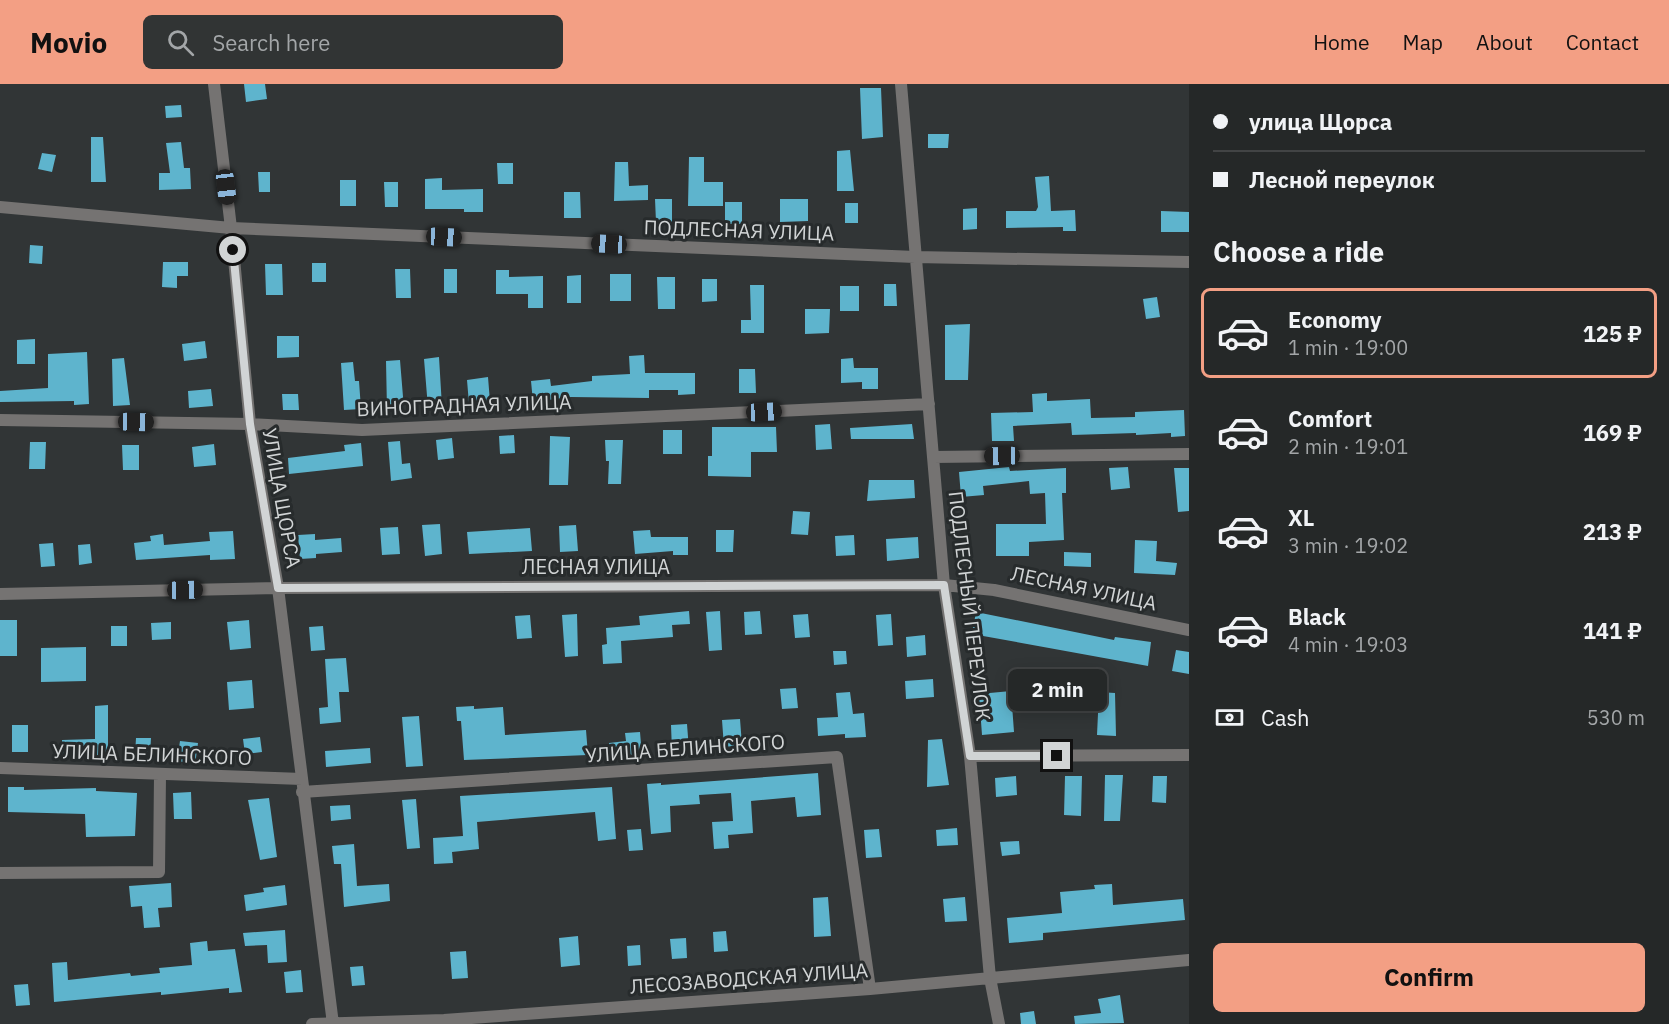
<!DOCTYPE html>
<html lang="en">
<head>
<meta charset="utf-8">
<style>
	body { margin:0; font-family:"IBM Plex Sans",sans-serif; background:#313434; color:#f1f3f6; height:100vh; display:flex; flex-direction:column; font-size:22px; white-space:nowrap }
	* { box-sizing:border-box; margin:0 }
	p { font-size:20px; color:#a3a6a8 }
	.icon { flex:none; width:33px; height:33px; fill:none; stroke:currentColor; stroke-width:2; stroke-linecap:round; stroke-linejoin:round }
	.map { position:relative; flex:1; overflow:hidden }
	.panel { display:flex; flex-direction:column; background:#252828; width:480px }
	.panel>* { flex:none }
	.guide { display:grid; align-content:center; height:132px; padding:0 24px; background:#252828 }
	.end { position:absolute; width:27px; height:27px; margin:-14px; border:8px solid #d1d4d5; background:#111; box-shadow:0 0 0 3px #111 }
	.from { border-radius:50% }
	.bubble { position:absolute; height:42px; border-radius:9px; background:#252828; box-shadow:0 3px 15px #0003,0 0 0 2px #424445; font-size:20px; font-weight:700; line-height:42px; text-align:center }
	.car { position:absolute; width:18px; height:36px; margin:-18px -9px; border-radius:8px; box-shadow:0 0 4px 2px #0007; background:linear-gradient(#222 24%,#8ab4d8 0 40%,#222 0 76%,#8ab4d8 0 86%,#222 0) }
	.guide b { display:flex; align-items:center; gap:21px; height:57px; font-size:22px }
	.guide b+b { border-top:2px solid #424445 }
	.guide i { width:15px; height:15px; background:#f1f3f6 }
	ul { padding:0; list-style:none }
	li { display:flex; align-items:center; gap:18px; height:90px; margin:0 12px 9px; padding:0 12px; border:3px solid transparent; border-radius:9px }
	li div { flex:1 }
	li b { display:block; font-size:22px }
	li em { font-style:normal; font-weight:700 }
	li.on { border-color:#f39f84 }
	li>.icon { width:54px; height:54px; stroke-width:1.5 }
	h2 { padding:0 24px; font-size:27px; line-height:72px }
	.pay { display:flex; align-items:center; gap:15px; height:66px; padding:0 24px; font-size:22px }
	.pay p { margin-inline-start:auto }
	.button { display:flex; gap:12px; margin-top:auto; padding:12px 24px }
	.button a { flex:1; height:69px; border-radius:9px; background:#f39f84; color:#111; font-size:24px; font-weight:700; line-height:69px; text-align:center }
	header { display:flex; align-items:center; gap:36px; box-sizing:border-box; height:84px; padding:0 30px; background:#f39f84; color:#111 }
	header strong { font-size:28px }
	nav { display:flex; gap:33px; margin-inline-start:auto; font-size:21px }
	.search { width:420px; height:54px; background:#313434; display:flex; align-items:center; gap:15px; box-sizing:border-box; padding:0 21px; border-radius:9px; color:#a3a6a8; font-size:22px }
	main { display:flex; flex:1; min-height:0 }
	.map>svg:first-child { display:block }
	.building { fill:#5eb4cd }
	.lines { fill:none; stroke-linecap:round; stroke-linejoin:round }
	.minor { stroke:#757372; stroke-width:12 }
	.route { stroke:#d1d4d5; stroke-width:8 }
	.labels { text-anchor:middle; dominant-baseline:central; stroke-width:6; stroke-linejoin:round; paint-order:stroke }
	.street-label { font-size:20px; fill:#d1d4d5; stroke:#272b2c }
</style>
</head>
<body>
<header>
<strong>Movio</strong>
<div class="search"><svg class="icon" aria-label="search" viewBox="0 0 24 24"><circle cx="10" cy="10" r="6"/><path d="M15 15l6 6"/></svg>Search here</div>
<nav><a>Home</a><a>Map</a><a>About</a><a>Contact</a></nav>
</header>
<main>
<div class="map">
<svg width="1189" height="940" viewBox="0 0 1189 940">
	<rect width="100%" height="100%" fill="#313536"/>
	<path class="building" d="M244,0H265L267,15L246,18Z
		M860,4H881L883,53L862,55Z
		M181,21L182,33L166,34L165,22Z
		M928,50H949L948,64H928Z
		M91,53H103L106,98H91Z
		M181,58L184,84H190L191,105L159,106V89H170L166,59Z
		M850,66L854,107H837V67Z
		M42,69L56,71L52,88L38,85Z
		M689,73H704V98H723V122H688Z
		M615,78H628L629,102L648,101V116L614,117Z
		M497,79H513V100H498Z
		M258,88H270V108H259Z
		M1049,92L1051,127L1075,126L1076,147H1063V143L1006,144V127H1036L1038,123L1035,93Z
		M442,94V106L483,105V128H464V125H425V95Z
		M340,96H356V122H340Z
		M384,98H398V123H385Z
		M564,108H580L581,134H564Z
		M655,115H672V138H656Z
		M780,115H808V137L780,138Z
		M725,118H742V140H725Z
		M845,119H858V139H845Z
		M977,124V145L963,146V125Z
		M1161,127L1189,128V148H1161Z
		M30,161L43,162L42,180L29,179Z
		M163,178H188V192H177V204L162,203Z
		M312,179H326V198H312Z
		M265,180H282L283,211H266Z
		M395,185H410L411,214H396Z
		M444,185H457V209H444Z
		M496,186H509V193L543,192V224H528V210H496Z
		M610,190H631V217H610Z
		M581,191V219H567V192Z
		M657,193H675V225H658Z
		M702,195H717V217L702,218Z
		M884,200H896L897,222H884Z
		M750,201H764V249H741V236H751Z
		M840,202H859V227H840Z
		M1157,213L1160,233L1146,235L1143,215Z
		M805,225H830L829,249L805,250Z
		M970,240L968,296H945V241Z
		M277,252H299V273L277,274Z
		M35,255V280H17V256Z
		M205,257L207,274L184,277L182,260Z
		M87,268L89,320L74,321V317L0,318V307L48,304V270Z
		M644,271L645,289H695V310L678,311V306H649V314L571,313L533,318L531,297L550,295L551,302L592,297V292L630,290L629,272Z
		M439,273L442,323L428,324L424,275Z
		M124,274L130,321L113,322L112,275Z
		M853,274L854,284H878V305H862V298L841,299V275Z
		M400,276L404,325L387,326L386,277Z
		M353,278L355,297H359L361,325L344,326L341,279Z
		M739,285H755L756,309H739Z
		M488,293L490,318L469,320L467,296Z
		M211,305L213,322L189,324L188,307Z
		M1047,309V317L1090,315L1091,334L1135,333V328L1184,326L1185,352L1171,353V349L1136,351V349L1072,351L1071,339L1013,342L1014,357H992L991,329L1033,328L1032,310Z
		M282,310H298L299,326H283Z
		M830,340L832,365L816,366L815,341Z
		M912,340L914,355H851L850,344Z
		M712,343H776L777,368H751V393L708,392V372H712Z
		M663,346H682V370H663Z
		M514,351L515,369L500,370L499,352Z
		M550,352L570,353L568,401H549Z
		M452,354L454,374L438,376L436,356Z
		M605,356H623L621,400H608L609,377H606Z
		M400,357L402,380L410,379L412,394L391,397L388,358Z
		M30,358H46L45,385H29Z
		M361,359L363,382L289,390L288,374L345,367L344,361Z
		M214,360L216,381L194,383L192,363Z
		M122,361H139V386H123Z
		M1009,383L1010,387L1066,384V409H1062L1064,456L1029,458V472H996V440H1046L1045,409L1030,410L1029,397L983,402L984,411L961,413L959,388Z
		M1128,383L1130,404L1111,406L1109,384Z
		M1174,384H1189V427L1178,428Z
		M869,396H914L915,414L867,417Z
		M793,427L810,428L808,451L791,450Z
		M440,440L442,470L425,472L422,441Z
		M576,441L578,467L560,468L559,442Z
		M398,443L400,470L382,471L380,444Z
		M530,444L532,467L469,470L467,448Z
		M650,446L651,453H688V471H673V467L635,470L633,447Z
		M716,446H734L733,468H716Z
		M233,447L235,475L210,476V471L136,476L134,459L151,457L150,452L163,450L164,461L210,457L209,448Z
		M315,450V456L341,454L342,468L316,470V474L300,475L298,451Z
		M854,451L855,471L836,472L835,452Z
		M918,453L919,474L887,477L886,455Z
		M1135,456L1157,457L1156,477L1177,479L1175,491L1134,489Z
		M53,459L55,482L41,483L39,460Z
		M90,460L92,479L79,481L78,461Z
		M1064,468L1091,469V483L1064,482Z
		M689,527L690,540L672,541L673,553L621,557L622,579L603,580L602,561L607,560L606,544L640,541L639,532Z
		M720,527L722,566L709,567L706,528Z
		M760,527L762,550L745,551L744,528Z
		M976,528L1114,556L1115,553L1151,558L1148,582L972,550Z
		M577,530L578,572L565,573L562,531Z
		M808,530L810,553L795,554L793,531Z
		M891,530L893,561L878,562L876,531Z
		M530,531L532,554L517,555L515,532Z
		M0,536H17V572H0Z
		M249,536L251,564L230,566L227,538Z
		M171,538V555L152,556L151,539Z
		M111,542H127V562H111Z
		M323,542L325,566L311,567L309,543Z
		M925,551L926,571L907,573L906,553Z
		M86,563V597L41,598V564Z
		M1176,566L1189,568V590L1172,587Z
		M833,567H846L847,580L834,581Z
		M346,574L349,608H339L341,638L320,640L319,624L328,623L325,575Z
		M1016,587L1050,590L1049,602L1015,600Z
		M933,595L934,613L906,615L905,597Z
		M252,596L254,624L229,626L227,598Z
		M1073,598L1096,602L1093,618L1070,614Z
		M796,604L798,624L782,625L780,605Z
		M1011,607L1014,648L982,651L979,610Z
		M850,608L853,630L864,629L866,653L845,654V650L818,652L817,634L838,633L836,609Z
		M1099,608L1115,609L1116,652L1097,651Z
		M108,621V671L62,672V656L95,655V622Z
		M474,622V625L503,623L505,651L586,646L588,671L464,676L461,637H457L456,623Z
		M419,632L423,682L406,683L402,633Z
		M740,635L742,661L724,663L722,636Z
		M687,640L689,666L672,667L671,641Z
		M12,641H28V668H12Z
		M640,648L642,672L610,674L609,659L626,657L625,649Z
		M260,653L262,668L245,670L243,655Z
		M136,654H151L150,672L135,671Z
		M942,655L949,701L927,703L928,656Z
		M180,657L198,659L195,680L177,677Z
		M370,664L371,679L326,683L325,667Z
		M818,689L821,731L797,733L795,713L751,717L753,749L728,751L729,764L714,765L712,738L733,737L731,709L699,711L700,720L670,722L671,748L651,750L647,700L661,699V701Z
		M1105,691H1123L1120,737H1104Z
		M1016,692L1017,711L996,713L995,694Z
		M1065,692H1082L1081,732L1064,731Z
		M1153,692H1167L1166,719L1152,718Z
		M8,703H24V706L96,704V707L137,709L135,752L86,753L85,730L8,728Z
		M612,703L616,755L598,757L595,728L477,738L479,765L452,768L453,779L434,780L433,754L463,752L460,712Z
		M191,708L192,735H174L173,709Z
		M269,714L277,773L260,776L248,716Z
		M416,715L420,764L407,765L402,716Z
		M350,721L351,735L331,737L330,722Z
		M957,744L958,761L937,762L936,746Z
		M641,745L643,766L629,767L627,746Z
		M879,745L882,773L866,774L864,746Z
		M1019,757L1020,770L1002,772L1000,758Z
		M354,760L357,802L389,800L390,817L344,823L341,780H334L332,762Z
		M171,799L172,823L158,824L160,843L144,844L142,822L131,823L129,802Z
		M1112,800L1113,821L1183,815L1185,836L1043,849V856L1009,859L1007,834L1062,829L1060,808L1095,805L1094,801Z
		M285,801L287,821L246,827L244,811L264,808L263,804Z
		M828,813L831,852L814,853L813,814Z
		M965,813L967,837L945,838L943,815Z
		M285,846L287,878L268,879L267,861L245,862L243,849Z
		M726,847L728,867L714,868L713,848Z
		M578,852L580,881L561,883L559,854Z
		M686,854L687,874L672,875L670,855Z
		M207,857L208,867L235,865L242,908L229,909V904L161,911V908L54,918L52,879L67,878L68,896L130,889L131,892L160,889L159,884L192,881L190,859Z
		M640,861L641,881L628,882L627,862Z
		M466,867L468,894L452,895L450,868Z
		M363,882L365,901L352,902L350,883Z
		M301,886L303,908L286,909L284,888Z
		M28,900L30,921L16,922L14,901Z
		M1120,911L1124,939L1075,940L1074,932L1101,929L1098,915Z
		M1034,927L1036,940H1021L1020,929Z"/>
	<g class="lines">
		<path class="minor" d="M214,0L231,144L250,340L278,504L333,940
			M901,0L944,501L970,672L990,894L999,940
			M0,123L231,144L915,173L1189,178
			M0,336L250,340L362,346L929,320
			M933,373L1189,370
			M0,510L278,504L944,501L994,506L1189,546
			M970,672L1189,671
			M0,684L302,695
			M302,708L837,673L870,905
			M0,789L159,788L160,691
			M312,940L444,936L870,905L1189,876"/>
	</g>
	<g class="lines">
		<path class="route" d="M233,166L250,340L278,504L944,501L970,672H1057"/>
	</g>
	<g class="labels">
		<g class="street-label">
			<text transform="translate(739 146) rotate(2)">ПОДЛЕСНАЯ УЛИЦА</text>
			<text transform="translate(464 321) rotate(-2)">ВИНОГРАДНАЯ УЛИЦА</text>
			<text transform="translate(282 414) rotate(80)">УЛИЦА ЩОРСА</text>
			<text x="596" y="482">ЛЕСНАЯ УЛИЦА</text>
			<text transform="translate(1084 504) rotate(12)">ЛЕСНАЯ УЛИЦА</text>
			<text transform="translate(970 522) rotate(83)">ПОДЛЕСНЫЙ ПЕРЕУЛОК</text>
			<text transform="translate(685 664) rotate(-4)">УЛИЦА БЕЛИНСКОГО</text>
			<text transform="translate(152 670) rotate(2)">УЛИЦА БЕЛИНСКОГО</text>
			<text transform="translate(749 894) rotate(-4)">ЛЕСОЗАВОДСКАЯ УЛИЦА</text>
		</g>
	</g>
</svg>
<i class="end from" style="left:233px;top:166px"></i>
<i class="end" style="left:1057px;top:672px"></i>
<div class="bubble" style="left:1008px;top:585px;width:99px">2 min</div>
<i class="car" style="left:226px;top:103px;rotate:173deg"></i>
<i class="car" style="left:444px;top:153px;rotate:93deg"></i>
<i class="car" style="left:609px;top:160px;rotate:273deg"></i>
<i class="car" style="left:764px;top:328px;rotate:87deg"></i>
<i class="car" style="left:136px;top:338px;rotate:91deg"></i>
<i class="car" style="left:1002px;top:372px;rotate:269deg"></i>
<i class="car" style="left:185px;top:506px;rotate:89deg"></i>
</div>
<section class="panel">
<div class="guide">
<b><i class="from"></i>улица Щорса</b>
<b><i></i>Лесной переулок</b>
</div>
<h2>Choose a ride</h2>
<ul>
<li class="on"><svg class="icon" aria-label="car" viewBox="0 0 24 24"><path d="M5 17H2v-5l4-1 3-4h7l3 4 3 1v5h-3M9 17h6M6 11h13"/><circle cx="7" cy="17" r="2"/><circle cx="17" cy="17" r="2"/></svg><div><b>Economy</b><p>1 min · 19:00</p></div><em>125 ₽</em></li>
<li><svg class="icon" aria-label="car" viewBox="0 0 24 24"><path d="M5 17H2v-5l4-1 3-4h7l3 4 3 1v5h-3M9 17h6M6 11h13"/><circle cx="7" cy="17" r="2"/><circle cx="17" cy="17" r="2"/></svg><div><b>Comfort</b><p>2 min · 19:01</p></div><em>169 ₽</em></li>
<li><svg class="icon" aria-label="car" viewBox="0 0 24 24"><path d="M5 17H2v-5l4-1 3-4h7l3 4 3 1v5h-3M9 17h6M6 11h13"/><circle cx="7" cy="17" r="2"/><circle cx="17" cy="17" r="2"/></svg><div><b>XL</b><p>3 min · 19:02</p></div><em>213 ₽</em></li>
<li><svg class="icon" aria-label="car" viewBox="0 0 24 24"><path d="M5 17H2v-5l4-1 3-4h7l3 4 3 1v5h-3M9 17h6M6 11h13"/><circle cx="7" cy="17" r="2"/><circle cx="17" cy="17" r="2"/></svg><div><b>Black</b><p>4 min · 19:03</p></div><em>141 ₽</em></li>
</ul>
<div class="pay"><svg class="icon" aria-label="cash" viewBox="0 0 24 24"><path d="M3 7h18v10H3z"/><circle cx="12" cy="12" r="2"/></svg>Cash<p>530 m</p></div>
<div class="button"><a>Confirm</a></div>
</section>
</main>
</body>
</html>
